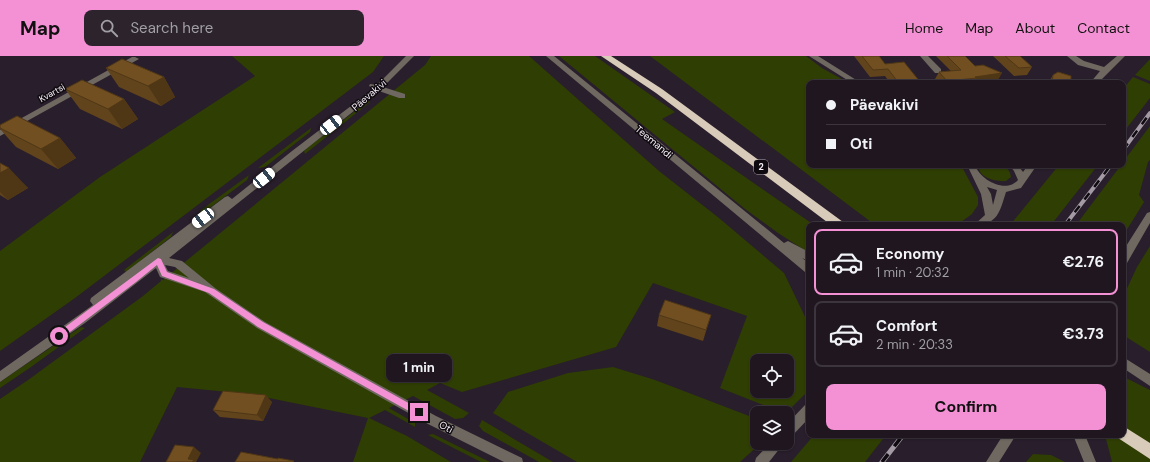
<!DOCTYPE html>
<html lang="en">
<head>
<meta charset="utf-8">
<style>
	body { margin:0; font-family:"DM Sans",sans-serif; background:#2c232d; color:#f1f3f6; height:100vh; display:flex; flex-direction:column; font-size:15px; white-space:nowrap }
	* { box-sizing:border-box; margin:0 }
	p { font-size:13px; color:#a19fa5 }
	.icon { flex:none; width:22px; height:22px; fill:none; stroke:currentColor; stroke-width:2; stroke-linecap:round; stroke-linejoin:round }
	.map { position:relative; flex:1; overflow:hidden }
	.sheet { position:absolute; left:806px; top:166px; width:320px; height:216px; display:flex; flex-direction:column; background:#1f1620; border-radius:8px; box-shadow:0 1px 3px #0004,0 0 0 1px #3c353e }
	.sheet>* { flex:none }
	.top-card { position:absolute; left:806px; top:24px; width:320px; height:88px; border-radius:8px; box-shadow:0 1px 3px #0004,0 0 0 1px #3c353e; display:grid; align-content:center; height:88px; padding:0 20px; background:#1f1620 }
	.buttons { position:absolute; left:750px; top:298px; display:grid; gap:8px }
	.buttons a { display:grid; place-items:center; width:44px; height:44px; border-radius:8px; background:#1f1620; box-shadow:0 1px 3px #0004,0 0 0 1px #3c353e; font-size:20px }
	.end { position:absolute; width:18px; height:18px; margin:-9px; border:5px solid #f491d4; background:#111; box-shadow:0 0 0 2px #111 }
	.from { border-radius:50% }
	.bubble { position:absolute; height:28px; border-radius:8px; background:#1f1620; box-shadow:0 1px 3px #0004,0 0 0 1px #3c353e; font-size:13px; font-weight:700; line-height:28px; text-align:center }
	.car { position:absolute; width:12px; height:24px; margin:-12px -6px; border-radius:5px; box-shadow:0 0 3px 1px #0007; background:linear-gradient(#fff 24%,#345 0 40%,#fff 0 76%,#345 0 86%,#fff 0) }
	.top-card b { display:flex; align-items:center; gap:14px; height:38px; font-size:15px }
	.top-card b+b { border-top:1px solid #3c353e }
	.top-card i { width:10px; height:10px; background:#f1f3f6 }
	ul { padding:7px 0 0; list-style:none }
	li { display:flex; align-items:center; gap:12px; height:66px; margin:0 8px 6px; padding:0 12px; border:2px solid #3c353e; border-radius:8px }
	li div { flex:1 }
	li b { display:block; font-size:15px }
	li em { font-style:normal; font-weight:700 }
	li.current { border-color:#f491d4 }
	li>.icon { width:36px; height:36px; stroke-width:1.5 }
	.button { display:flex; gap:8px; margin-top:auto; padding:8px 20px }
	.button a { flex:1; height:46px; border-radius:8px; background:#f491d4; color:#111; font-size:16px; font-weight:700; line-height:46px; text-align:center }
	header { display:flex; align-items:center; gap:24px; box-sizing:border-box; height:56px; padding:0 20px; background:#f491d4; color:#111 }
	header strong { font-size:19px }
	nav { display:flex; gap:22px; margin-inline-start:auto; font-size:14px }
	.search { width:280px; height:36px; background:#2c232d; display:flex; align-items:center; gap:10px; box-sizing:border-box; padding:0 14px; border-radius:8px; color:#a19fa5; font-size:15px }
	.map>svg:first-child { display:block }
	.green { fill:#2f3e03; fill-rule:evenodd }
	.lines { fill:none; stroke-linecap:round; stroke-linejoin:round }
	.minor { fill:#6e6861; fill-rule:evenodd }
	.highway { fill:#d8cbb9; fill-rule:evenodd }
	.rail-far1-casing { stroke:#a39aa5; stroke-width:4 }
	.rail-casing { stroke:#a39aa5; stroke-width:5 }
	.rail-far1 { stroke:#0f0a10; stroke-width:2.5; stroke-dasharray:8; stroke-linecap:butt }
	.rail { stroke:#0f0a10; stroke-width:3.5; stroke-dasharray:10; stroke-linecap:butt }
	.wall { fill:#61441c }
	.shaded-wall { fill:#4f3716 }
	.building { fill:#714f20; stroke:#4f3716 }
	.route { fill:#f491d4 }
	.labels { text-anchor:middle; dominant-baseline:central; stroke-width:3; stroke-linejoin:round; paint-order:stroke }
	.far-street-label { font-size:9px; fill:#f7eff8; stroke:#0f0a10 }
	.shield { fill:#0f0a10; stroke:#b1aab2; stroke-width:1 }
	.shield-label { font-size:9px; font-weight:bold; fill:#f7eff8 }
	.street-label { font-size:10px; fill:#f7eff8; stroke:#0f0a10 }
</style>
</head>
<body>
<header>
<strong>Map</strong>
<div class="search"><svg class="icon" aria-label="search" viewBox="0 0 24 24"><circle cx="10" cy="10" r="6"/><path d="M15 15l6 6"/></svg>Search here</div>
<nav><a>Home</a><a>Map</a><a>About</a><a>Contact</a></nav>
</header>
<div class="map">
<svg width="1150" height="406" viewBox="0 0 1150 406">
	<rect width="100%" height="100%" fill="#291e2b"/>
	<path class="green" d="M232,0H384L373,16L75,242L0,295V195L100,121L255,20Z
		M431,0H529L659,115L719,162L784,217L809,269V334L786,357H784L720,332L747,260L653,227L616,291L462,336L440,327L427,334L469,357L463,362L455,363L413,340L389,352L415,367V371L385,354L369,362L407,380L451,406H353L368,362L249,338L177,331L140,406H0V343L28,324L143,240L161,225V223L163,224L425,9ZM757,305H787V335H757Z
		M559,0H595L675,56L662,63L814,169H809V197L778,177L745,153Z
		M650,0H806L822,12L849,27H809V109H961L978,141V149L972,158L957,169H875Z
		M1150,3V25L1135,19Z
		M1133,21L1150,28V42L1123,77V33Z
		M368,45L370,46L305,98L304,95L307,92Z
		M1150,70V104L1148,106L1139,139L1144,146L1123,180V169H1076L1121,109H1123V106Z
		M311,72L310,76L265,111L258,112Z
		M979,109C991,109 1009,105 1011,121L1006,125C996,126 977,122 979,109Z
		M1059,109H1098L1051,169H1010Z
		M249,119L247,124L203,157H200L201,154Z
		M173,176L171,181L126,216L124,214Z
		M1150,190V296L1123,279V241L1137,211Z
		M81,271L85,272L31,311L0,332V326Z
		M613,311L655,324L757,363V387H761L740,406H577L493,357L508,336L568,317Z
		M1124,321L1150,334V406H1112L1105,379H1123V329L1127,328Z
		M482,364L553,406H539L483,375L479,370Z
		M433,378L490,406H481L428,379Z
		M814,379H886L865,406H791Z
		M1033,398L1051,399L1065,406H1026Z"/>
	<g class="lines">
		<path class="minor" d="M406,0H414L383,31L405,38V42H399L379,35L169,202L182,205L215,232L265,266L436,360L522,402L523,406H504L428,368L257,272L205,236L160,221L156,212L85,267L0,326V315L93,249L90,245L91,242L225,141L228,140L232,143L292,95L364,40L373,32L369,30L370,28L377,29ZM165,209L175,211L189,222L168,215Z
			M546,0H554L784,187L788,185L809,196V205L802,202L809,207V217L805,216Z
			M809,0H818L861,27H852Z
			M920,0H928L941,13V17H935Z
			M1067,0H1076L1084,5L1104,11L1117,0H1125L1098,27H1090L1100,15L1078,9Z
			M132,1H135L139,3L0,80V74Z
			M967,109H975C980,124 1006,138 1018,124L1014,115L1009,109H1018L1023,116L1028,109H1037L1021,132L1006,136C1000,155 998,169 974,169L985,159L981,138ZM987,131L997,134L993,149L991,138Z
			M1150,156V167L1127,207L1123,208V195L1147,157Z
			M1123,301L1150,318V330L1123,312Z
			M809,347V362L791,381L787,383V368L805,349Z
			M1003,379H1016L999,406H986Z
			M1073,379H1085L1096,406H1084Z
			M770,387H784L769,406H755L756,402Z"/>
		<path class="highway" d="M601,0H611L662,33L843,166L845,169H831L656,37Z
			M1123,370L1150,387V403L1118,382L1116,379H1123Z"/>
		<g class="rail-far1-casing">
			<path id="rail-far1" d="M1123,94L1150,57
				M1065,169L1111,109"/>
		</g>
		<g class="rail-casing">
			<path id="rail" d="M882,406L903,379"/>
		</g>
		<use href="#rail-far1" class="rail-far1"/>
		<use href="#rail" class="rail"/>
	</g>
	<path class="wall" d="M854,0H879L885,8L921,27H890L885,20L870,21Z
		M936,0H965L975,10L998,24L980,27H939L935,23L939,16L951,15Z
		M993,0H1020L1032,11L1027,19L1014,20Z
		M106,12L164,21L175,41L161,50L119,31Z
		M1053,19L1071,27H1043L1049,26Z
		M65,33L124,43L138,63L122,73L80,53Z
		M0,69L60,82L76,102L58,113L16,91L0,73Z
		M0,107L28,132L8,144L0,139Z
		M659,259H711L703,285L657,270Z
		M272,346L263,365L220,361L213,354Z"/>
	<path class="shaded-wall" d="M1002,17L998,24L980,27H974L977,22L975,21Z
		M164,21L175,41L161,50L148,30Z
		M124,43L138,63L122,73L108,53Z
		M60,82L76,102L58,113L41,93Z
		M9,112L28,132L8,144L0,136V117Z
		M266,339L272,346L263,365L257,359Z
		M194,391L201,397L196,406H191L188,403Z"/>
	<path class="building" d="M862,0H879L885,8L904,6L921,27H905L903,25L898,26L888,13L873,14Z
		M947,0H965L975,10L983,9L1002,17L975,21L977,22L947,25L939,16L961,14Z
		M1005,0H1020L1032,11L1019,12Z
		M122,3L164,21L148,30L106,12Z
		M1058,16L1071,20V26L1070,27H1052L1053,19Z
		M82,24L124,43L108,53L65,33Z
		M1047,24L1050,27H1043Z
		M17,60L60,82L41,93L0,72V69Z
		M0,107L9,112L0,117Z
		M665,244L711,259L706,274L659,259Z
		M223,335L266,339L257,359L213,354Z
		M175,389L194,391L188,403L194,404L192,406H166Z
		M241,396L278,403V402L294,405L293,406H235Z"/>
	<path class="route" d="M158,202L161,203L167,216L214,233L263,266L421,354V359H416L258,271L209,237L162,220L157,209L136,226L62,282H57V277Z"/>
	<g class="labels">
		<g class="far-street-label">
			<text transform="translate(52 37) rotate(-29)">Kvartsi</text>
		</g>
		<rect class="shield" x="754" y="104" width="14" height="14" rx="3"/>
		<g class="shield-label">
			<text x="761" y="111">2</text>
		</g>
		<g class="street-label">
			<text transform="translate(369 39) rotate(-41)">Päevakivi</text>
			<text transform="translate(654 86) rotate(40)">Teemandi</text>
			<text transform="translate(446 371) rotate(28)">Oti</text>
		</g>
	</g>
</svg>
<div class="buttons">
<a><svg class="icon" aria-label="locate" viewBox="0 0 24 24"><circle cx="12" cy="12" r="6"/><path d="M12 2v4M12 18v4M2 12h4M18 12h4"/></svg></a>
<a><svg class="icon" aria-label="layers" viewBox="0 0 24 24"><path d="M12 4l9 5-9 5-9-5zM3 14l9 5 9-5"/></svg></a>
</div>
<i class="end from" style="left:59px;top:280px"></i>
<i class="end" style="left:419px;top:356px"></i>
<div class="bubble" style="left:386px;top:298px;width:66px">1 min</div>
<i class="car" style="left:331px;top:69px;rotate:52deg"></i>
<i class="car" style="left:264px;top:122px;rotate:51deg"></i>
<i class="car" style="left:203px;top:162px;rotate:233deg"></i>
<div class="top-card">
<b><i class="from"></i>Päevakivi</b>
<b><i></i>Oti</b>
</div>
<section class="sheet">
<ul>
<li class="current"><svg class="icon" aria-label="car" viewBox="0 0 24 24"><path d="M5 17H2v-5l4-1 3-4h7l3 4 3 1v5h-3M9 17h6M6 11h13"/><circle cx="7" cy="17" r="2"/><circle cx="17" cy="17" r="2"/></svg><div><b>Economy</b><p>1 min · 20:32</p></div><em>€2.76</em></li>
<li><svg class="icon" aria-label="car" viewBox="0 0 24 24"><path d="M5 17H2v-5l4-1 3-4h7l3 4 3 1v5h-3M9 17h6M6 11h13"/><circle cx="7" cy="17" r="2"/><circle cx="17" cy="17" r="2"/></svg><div><b>Comfort</b><p>2 min · 20:33</p></div><em>€3.73</em></li>
</ul>
<div class="button"><a>Confirm</a></div>
</section>
</div>
</body>
</html>
